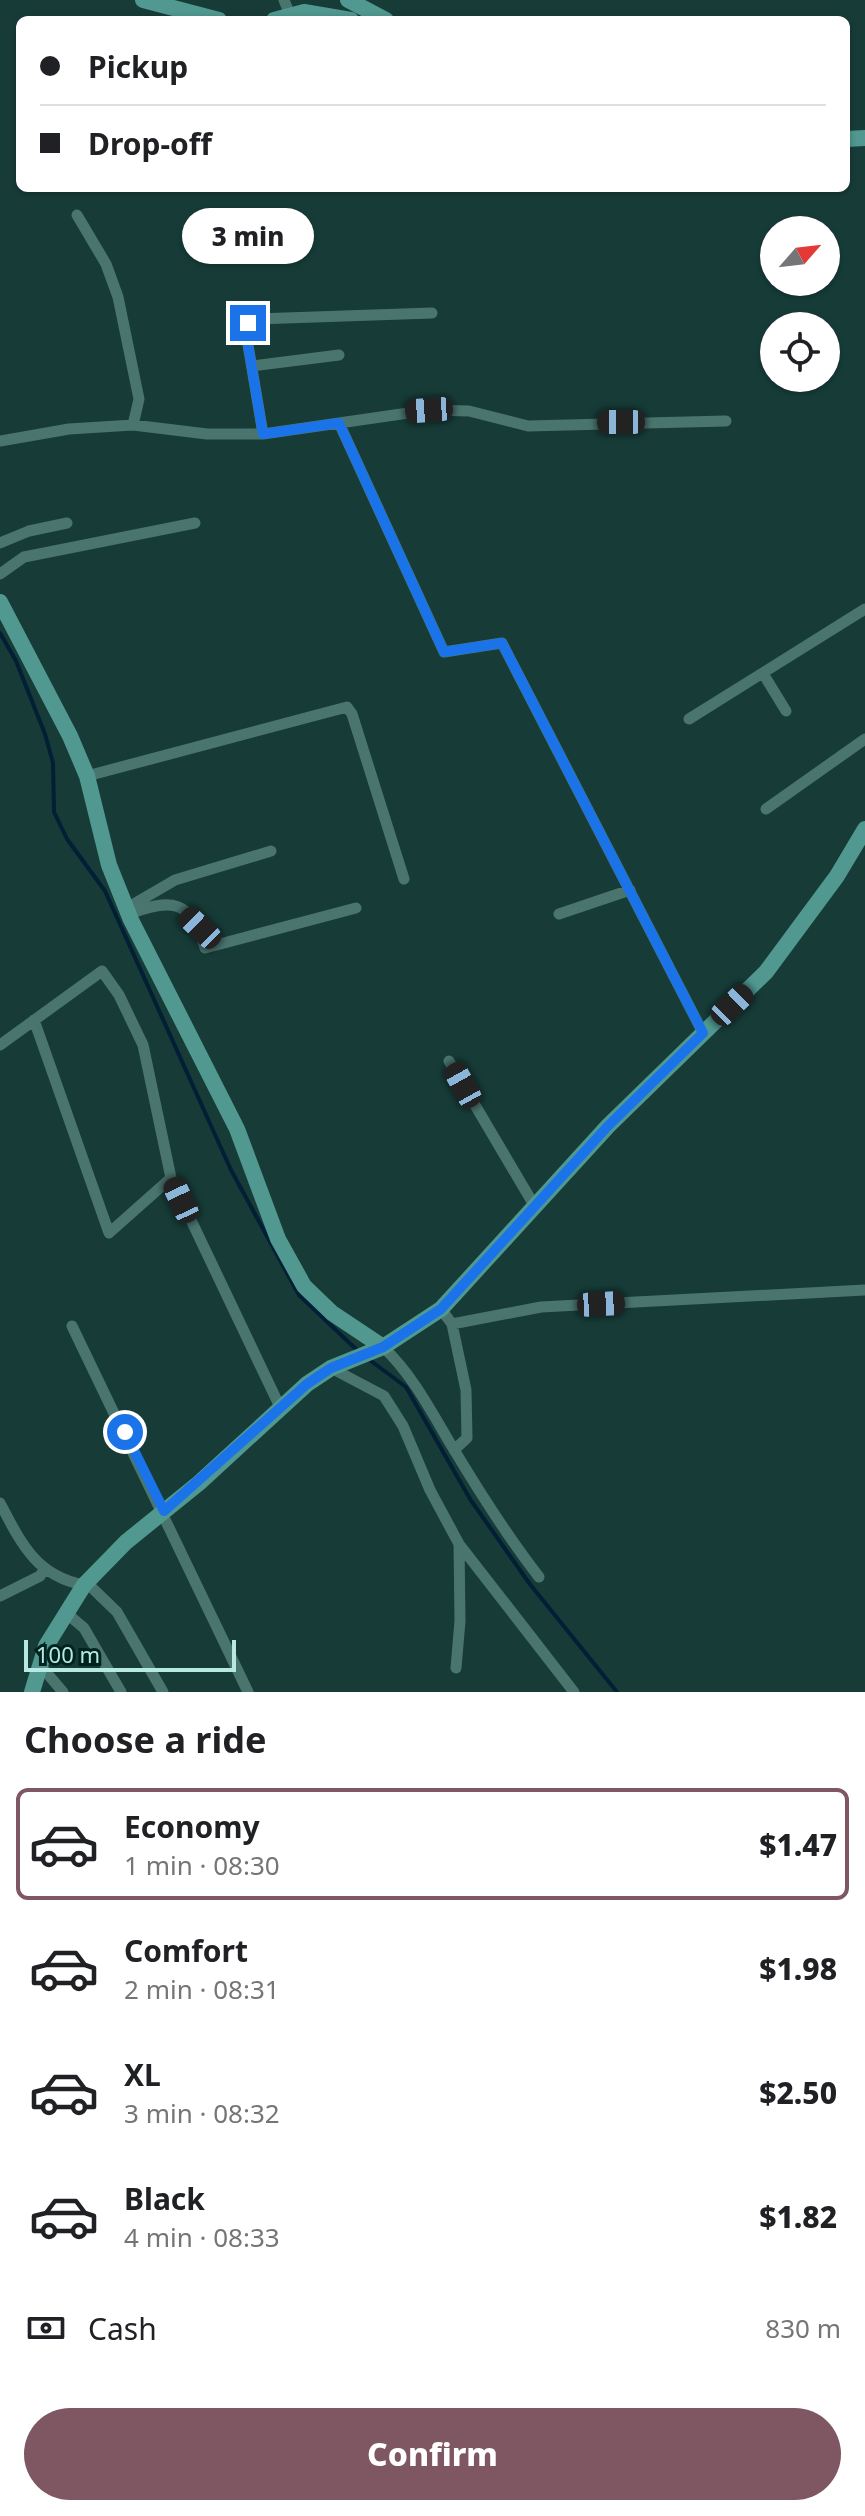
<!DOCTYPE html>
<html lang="en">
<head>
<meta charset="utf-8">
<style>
	body { margin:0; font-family:"Noto Sans",sans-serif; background:#f2f2f2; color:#202124; height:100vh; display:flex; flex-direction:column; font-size:30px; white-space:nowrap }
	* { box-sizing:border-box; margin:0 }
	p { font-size:26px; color:#757577 }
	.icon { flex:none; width:44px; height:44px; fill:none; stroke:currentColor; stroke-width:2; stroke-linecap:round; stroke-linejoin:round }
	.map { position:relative; height:1692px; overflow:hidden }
	.drawer { display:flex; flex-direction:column; background:#fff; flex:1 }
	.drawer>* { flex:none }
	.hud { position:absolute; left:16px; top:16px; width:834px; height:176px; border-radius:12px; box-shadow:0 2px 6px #0004; display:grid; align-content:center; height:176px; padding:0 24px; background:#fff }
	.needle { width:52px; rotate:62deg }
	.tools { position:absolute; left:760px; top:216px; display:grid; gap:16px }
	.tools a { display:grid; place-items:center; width:80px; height:80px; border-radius:50%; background:#fff; box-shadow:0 2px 6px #0004; font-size:40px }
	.scale { position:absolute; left:24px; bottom:20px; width:212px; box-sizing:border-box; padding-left:8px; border:4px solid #b5e9e2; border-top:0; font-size:22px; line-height:28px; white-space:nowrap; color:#b5e9e2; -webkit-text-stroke:6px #00231f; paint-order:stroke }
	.end { position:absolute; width:36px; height:36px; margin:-18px; border:10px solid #1a73e8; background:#fff; box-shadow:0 0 0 4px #fff }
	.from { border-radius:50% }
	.bubble { position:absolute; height:56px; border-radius:28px; background:#fff; box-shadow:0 2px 6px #0004; font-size:26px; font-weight:800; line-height:56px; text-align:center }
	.car { position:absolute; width:24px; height:48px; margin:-24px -12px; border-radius:10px; box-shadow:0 0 6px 2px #0007; background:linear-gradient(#222 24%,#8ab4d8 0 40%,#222 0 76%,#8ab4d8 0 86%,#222 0) }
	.hud b { display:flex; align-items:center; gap:28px; height:76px; font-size:30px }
	.hud b+b { border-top:2px solid #e0e0e0 }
	.hud i { width:20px; height:20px; background:#202124 }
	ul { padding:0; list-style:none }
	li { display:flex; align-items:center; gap:24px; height:112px; margin:0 16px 12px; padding:0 8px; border:4px solid transparent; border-radius:12px }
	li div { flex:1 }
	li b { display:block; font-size:30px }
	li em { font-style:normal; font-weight:800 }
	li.selected { border-color:#7e5762 }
	li>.icon { width:72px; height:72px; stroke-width:1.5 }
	h2 { padding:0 24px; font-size:36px; line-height:96px }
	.pay { display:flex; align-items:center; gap:20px; height:88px; padding:0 24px; font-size:30px }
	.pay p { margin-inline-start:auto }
	.button { display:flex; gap:16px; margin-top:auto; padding:16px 24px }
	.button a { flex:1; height:92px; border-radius:48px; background:#7e5762; color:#fff; font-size:32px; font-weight:800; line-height:92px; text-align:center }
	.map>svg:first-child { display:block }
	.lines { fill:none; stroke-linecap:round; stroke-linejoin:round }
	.stream { stroke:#021f36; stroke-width:4 }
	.street { stroke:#4a756f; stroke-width:11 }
	.secondary { stroke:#509890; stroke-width:16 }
	.route { stroke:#1a73e8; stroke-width:10 }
</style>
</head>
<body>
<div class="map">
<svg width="865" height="1692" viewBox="0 0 865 1692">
	<rect width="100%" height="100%" fill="#173c38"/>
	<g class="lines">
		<path class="stream" d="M0,633L16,661L45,734L53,763L54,812L67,839L105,891L231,1170L299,1295L360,1353
			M367,1358L406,1387L470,1499L529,1583L617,1692"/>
		<path class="street" d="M284,0L290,15
			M77,215L106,264L118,297L139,399L133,425
			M252,366L339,355
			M339,423L444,652L502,643L703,1033
			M263,434L245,327L256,319L432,313
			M0,441L69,429L133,425L207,434H263L429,410L469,411L528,426L726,421
			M0,543L29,531L67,523
			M0,574L24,557L195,523
			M764,675L786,711
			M689,719L865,609
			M87,776L347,707L352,714L404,879
			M766,809L865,739
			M127,908L175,880L271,851
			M129,914C171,898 191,899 205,948L356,908
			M559,914L630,890
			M34,1020L109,1233L171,1178
			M0,1045L102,971L119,995L143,1045L171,1178L280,1407
			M449,1061L534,1205
			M441,1309L452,1324L541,1307L865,1290
			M452,1324L466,1390L467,1438L454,1450
			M72,1326L248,1692
			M383,1347C413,1375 432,1413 453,1448C480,1493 507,1536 539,1577
			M331,1368L384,1396L403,1426L430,1490L459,1544L574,1692
			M0,1503C21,1543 36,1576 84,1585
			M87,1583L117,1612L163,1692
			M0,1596L40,1576L45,1568
			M65,1612L84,1628L121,1692
			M40,1665L63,1692
			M456,1668L460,1621L459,1544"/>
		<path class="secondary" d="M143,0L219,20
			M348,0L386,20
			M274,20L304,12L351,20
			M846,139L865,138
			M0,602L70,736L87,776L109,865L131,920L237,1129L278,1239L304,1286L332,1313L383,1347
			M32,1692L46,1646L84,1585L126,1542L199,1483L307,1384L331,1368L383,1347L441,1309L608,1126L766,972L837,876L865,829"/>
	</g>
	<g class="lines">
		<path class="route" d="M125,1432L164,1511L307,1384L331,1368L383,1347L441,1309L608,1126L703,1033L502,643L444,652L339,423L263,434L245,327L248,323"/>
	</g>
</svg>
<div class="tools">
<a><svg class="needle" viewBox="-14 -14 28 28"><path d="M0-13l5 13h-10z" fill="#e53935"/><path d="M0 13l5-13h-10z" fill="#757577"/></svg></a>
<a><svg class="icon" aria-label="locate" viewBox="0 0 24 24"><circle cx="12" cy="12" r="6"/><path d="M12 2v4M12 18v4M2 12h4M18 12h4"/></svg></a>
</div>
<div class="scale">100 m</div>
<i class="end from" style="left:125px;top:1432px"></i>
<i class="end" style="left:248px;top:323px"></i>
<div class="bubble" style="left:182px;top:208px;width:132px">3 min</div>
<i class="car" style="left:429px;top:410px;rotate:266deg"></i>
<i class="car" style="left:621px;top:422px;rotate:270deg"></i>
<i class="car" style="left:200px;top:928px;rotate:314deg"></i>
<i class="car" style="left:732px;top:1005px;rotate:46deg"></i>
<i class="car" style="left:463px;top:1085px;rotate:331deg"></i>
<i class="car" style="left:181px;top:1200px;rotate:335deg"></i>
<i class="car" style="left:601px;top:1304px;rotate:87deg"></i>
<div class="hud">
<b><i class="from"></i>Pickup</b>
<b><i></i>Drop-off</b>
</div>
</div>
<section class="drawer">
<h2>Choose a ride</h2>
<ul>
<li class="selected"><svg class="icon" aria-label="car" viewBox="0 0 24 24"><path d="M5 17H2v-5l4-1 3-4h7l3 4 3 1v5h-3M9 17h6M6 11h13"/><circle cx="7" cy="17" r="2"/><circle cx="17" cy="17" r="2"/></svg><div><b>Economy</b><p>1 min · 08:30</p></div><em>$1.47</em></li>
<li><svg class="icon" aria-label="car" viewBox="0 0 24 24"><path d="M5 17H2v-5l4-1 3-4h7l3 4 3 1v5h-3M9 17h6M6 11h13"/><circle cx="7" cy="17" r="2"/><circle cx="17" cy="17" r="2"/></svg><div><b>Comfort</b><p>2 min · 08:31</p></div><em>$1.98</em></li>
<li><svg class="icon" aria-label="car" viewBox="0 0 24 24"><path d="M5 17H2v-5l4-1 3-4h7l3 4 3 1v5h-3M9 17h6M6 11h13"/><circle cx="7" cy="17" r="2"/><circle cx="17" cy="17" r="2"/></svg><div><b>XL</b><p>3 min · 08:32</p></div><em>$2.50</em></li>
<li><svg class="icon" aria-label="car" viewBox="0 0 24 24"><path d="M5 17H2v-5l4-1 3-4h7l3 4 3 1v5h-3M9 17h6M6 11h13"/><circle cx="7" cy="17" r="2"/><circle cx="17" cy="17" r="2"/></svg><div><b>Black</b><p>4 min · 08:33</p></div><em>$1.82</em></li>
</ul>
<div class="pay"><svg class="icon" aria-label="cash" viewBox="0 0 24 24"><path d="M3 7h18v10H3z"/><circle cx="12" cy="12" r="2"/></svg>Cash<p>830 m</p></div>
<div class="button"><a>Confirm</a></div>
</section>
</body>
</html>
